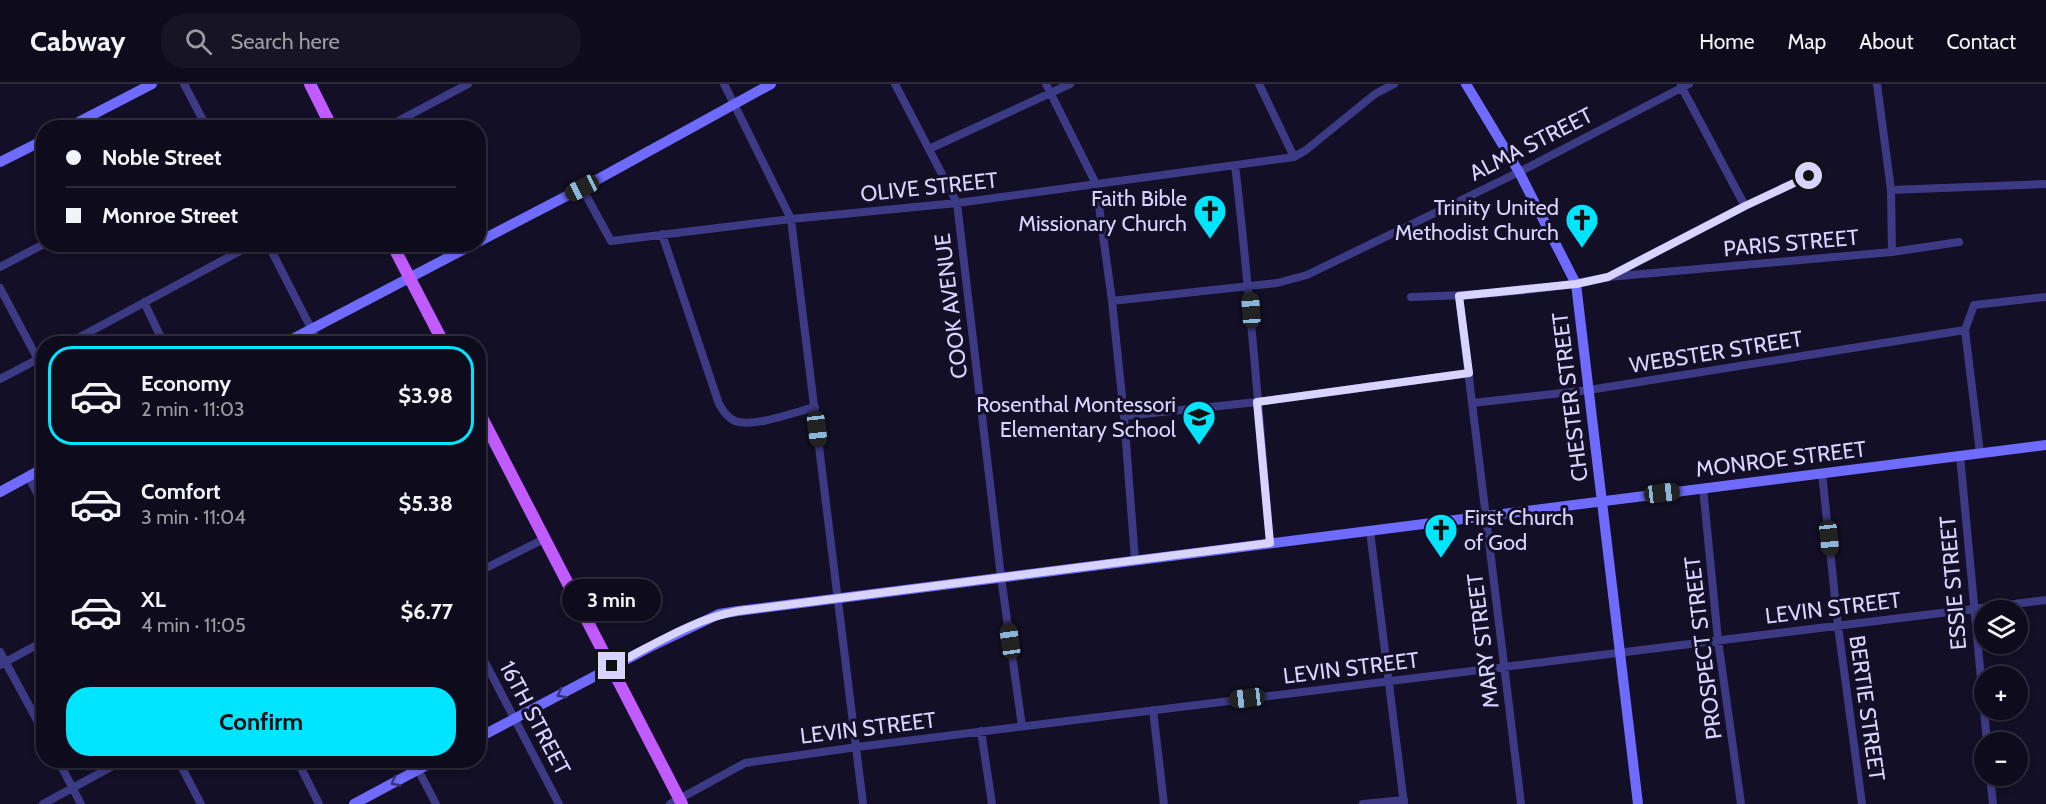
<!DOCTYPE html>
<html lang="en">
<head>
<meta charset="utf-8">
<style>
	body { margin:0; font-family:Cabin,sans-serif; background:#171425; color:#f1f3f6; height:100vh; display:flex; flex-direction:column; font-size:22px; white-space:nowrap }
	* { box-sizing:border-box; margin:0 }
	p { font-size:20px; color:#9b9ba3 }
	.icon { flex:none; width:33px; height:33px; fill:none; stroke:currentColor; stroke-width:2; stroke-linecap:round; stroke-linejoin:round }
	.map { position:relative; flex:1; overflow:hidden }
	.drawer { position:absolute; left:36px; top:252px; width:450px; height:432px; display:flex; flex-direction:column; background:#0e0b1c; border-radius:24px; box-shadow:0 3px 9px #0003,0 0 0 2px #2e2b3b }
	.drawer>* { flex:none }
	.top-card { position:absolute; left:36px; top:36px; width:450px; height:132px; border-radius:24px; box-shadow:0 3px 9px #0003,0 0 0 2px #2e2b3b; display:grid; align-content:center; height:132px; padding:0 30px; background:#0e0b1c }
	.fabs { position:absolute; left:1974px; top:516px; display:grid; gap:12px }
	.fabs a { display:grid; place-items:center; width:54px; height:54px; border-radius:50%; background:#0e0b1c; box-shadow:0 3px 9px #0003,0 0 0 2px #2e2b3b; font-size:30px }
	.end { position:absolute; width:27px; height:27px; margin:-14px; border:8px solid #d9d4ff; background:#111; box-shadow:0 0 0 3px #111 }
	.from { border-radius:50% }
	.bubble { position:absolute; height:42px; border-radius:21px; background:#0e0b1c; box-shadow:0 3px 9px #0003,0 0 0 2px #2e2b3b; font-size:20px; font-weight:700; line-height:42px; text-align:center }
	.car { position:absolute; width:18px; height:36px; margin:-18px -9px; border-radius:8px; box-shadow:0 0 4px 2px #0007; background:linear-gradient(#222 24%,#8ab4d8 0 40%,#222 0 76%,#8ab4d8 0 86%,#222 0) }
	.top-card b { display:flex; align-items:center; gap:21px; height:57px; font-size:22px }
	.top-card b+b { border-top:2px solid #2e2b3b }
	.top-card i { width:15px; height:15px; background:#f1f3f6 }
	ul { padding:10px 0 0; list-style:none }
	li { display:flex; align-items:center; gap:18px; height:99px; margin:0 12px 9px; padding:0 18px; border:3px solid transparent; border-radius:24px }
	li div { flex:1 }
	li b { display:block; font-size:22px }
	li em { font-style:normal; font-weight:700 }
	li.active { border-color:#00e5ff }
	li>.icon { width:54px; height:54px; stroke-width:1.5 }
	.cta { display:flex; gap:12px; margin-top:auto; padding:12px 30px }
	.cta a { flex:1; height:69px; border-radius:24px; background:#00e5ff; color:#111; font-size:24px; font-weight:700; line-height:69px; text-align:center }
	header { display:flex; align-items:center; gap:36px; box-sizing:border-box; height:84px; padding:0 30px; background:#0e0b1c; border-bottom:2px solid #2e2b3b }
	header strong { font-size:28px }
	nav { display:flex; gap:33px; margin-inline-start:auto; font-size:21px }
	.search { width:420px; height:54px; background:#171425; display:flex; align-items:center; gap:15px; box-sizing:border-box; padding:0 21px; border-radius:24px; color:#9b9ba3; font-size:22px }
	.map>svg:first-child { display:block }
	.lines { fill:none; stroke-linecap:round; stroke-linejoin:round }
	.street { stroke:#3d3a85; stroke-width:8 }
	.secondary { stroke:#6f6bff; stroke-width:10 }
	.primary { stroke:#c25bff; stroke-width:12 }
	.oneway { stroke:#38347d }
	.route { stroke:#d9d4ff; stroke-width:8 }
	.labels { text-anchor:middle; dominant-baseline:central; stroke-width:6; stroke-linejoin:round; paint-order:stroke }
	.street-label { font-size:22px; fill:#d9d4ff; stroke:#130f26 }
	.poi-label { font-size:22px; fill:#d9d4ff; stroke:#130f26; text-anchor:end }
</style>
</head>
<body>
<header>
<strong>Cabway</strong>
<div class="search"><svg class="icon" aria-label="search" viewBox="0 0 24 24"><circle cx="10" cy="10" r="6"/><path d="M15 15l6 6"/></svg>Search here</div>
<nav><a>Home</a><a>Map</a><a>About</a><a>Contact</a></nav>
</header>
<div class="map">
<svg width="2046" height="720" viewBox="0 0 2046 720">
	<rect width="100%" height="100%" fill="#130f26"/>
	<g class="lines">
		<path class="street" d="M184,0L207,44
			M724,0L791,135L863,720
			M895,0L957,119L1001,493L1022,642
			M1046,0L1096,100L1112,217L1124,332L1135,476
			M1259,0L1294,73
			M1877,0L1891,106L1892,168
			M1681,2L1745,122
			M385,44L468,0
			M929,65L1070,0
			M1235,81C1250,207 1259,333 1270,459
			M582,104L611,157L791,135L957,119L1294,73L1306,66L1375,10L1394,0
			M1891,106L2046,100
			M662,150L719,320C723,327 728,334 735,337C753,344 795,328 815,323
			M268,160L319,260
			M0,183L44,160
			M1612,191L1745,122L1809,92
			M0,204L44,287
			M1459,212L1521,720
			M1411,213C1477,211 1544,207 1608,193L1892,168L1959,158
			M1112,217L1277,199L1307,191L1519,88L1689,0
			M144,218L164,260
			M67,260L253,160
			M0,295L44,272
			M1472,319L1589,306L1965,246
			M1124,332L1257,318L1469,289
			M1980,369L1965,246L1974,221L2046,213
			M1960,372L1987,658
			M1822,389L1838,542L1862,720
			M28,392L44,422
			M1703,404L1718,556L1741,720
			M1370,447L1404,720
			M478,488L544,455
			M478,565L559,720
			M0,568L44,649
			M0,581L44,557
			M1153,626L1164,720
			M981,647L992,720
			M58,676L81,720
			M178,676L201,720
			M297,676L319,720
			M413,676L436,720
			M1990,692L1993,720
			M43,720L124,676
			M670,720L745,679L857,663L2046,516
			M1363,720L1404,716"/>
		<path class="secondary" d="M1466,0L1519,88L1576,200L1638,720
			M67,44L152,0
			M0,78L44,56
			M478,158L582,104L771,0
			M283,260L474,160
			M0,408L44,384
			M478,654L650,563L719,530L738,527L2046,361
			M354,720L436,676"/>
		<path class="primary" d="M310,0L332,44
			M392,160L444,260
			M478,326L682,720"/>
	</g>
	<defs><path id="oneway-chevron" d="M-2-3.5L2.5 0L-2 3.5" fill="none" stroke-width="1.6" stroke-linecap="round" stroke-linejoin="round" transform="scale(1.5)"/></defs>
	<g class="oneway">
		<use href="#oneway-chevron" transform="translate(561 610) rotate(152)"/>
		<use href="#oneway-chevron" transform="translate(395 698) rotate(152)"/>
	</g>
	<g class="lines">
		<path class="route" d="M612,582C652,562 693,535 738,527L1270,459L1257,318L1469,289L1459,212L1576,200L1608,193L1745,122L1809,92"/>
	</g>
	<defs>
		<g id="church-pin" transform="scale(1.725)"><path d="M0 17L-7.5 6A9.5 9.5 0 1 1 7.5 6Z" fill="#00e5ff" stroke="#130f26"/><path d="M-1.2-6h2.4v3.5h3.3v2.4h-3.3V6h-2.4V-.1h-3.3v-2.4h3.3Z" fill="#111"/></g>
		<g id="school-pin" transform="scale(1.725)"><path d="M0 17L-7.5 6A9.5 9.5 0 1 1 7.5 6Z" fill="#00e5ff" stroke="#130f26"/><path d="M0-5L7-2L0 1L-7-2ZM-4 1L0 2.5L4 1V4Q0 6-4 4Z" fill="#111"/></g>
	</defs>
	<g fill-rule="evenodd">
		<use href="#church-pin" x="1210" y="127"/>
		<use href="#church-pin" x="1582" y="136"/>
		<use href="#school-pin" x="1199" y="333"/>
		<use href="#church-pin" x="1441" y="446"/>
	</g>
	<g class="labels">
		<g class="street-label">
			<text transform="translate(1531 60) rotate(-27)">ALMA STREET</text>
			<text transform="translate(929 103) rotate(-6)">OLIVE STREET</text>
			<text transform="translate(1791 159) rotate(-5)">PARIS STREET</text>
			<text transform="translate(951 222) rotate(-97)">COOK AVENUE</text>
			<text transform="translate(1716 268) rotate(-9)">WEBSTER STREET</text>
			<text transform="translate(1570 313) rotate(-97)">CHESTER STREET</text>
			<text transform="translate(1781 375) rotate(-7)">MONROE STREET</text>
			<text transform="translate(1953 499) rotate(-95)">ESSIE STREET</text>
			<text transform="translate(1833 524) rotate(-7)">LEVIN STREET</text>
			<text transform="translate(1483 557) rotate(-97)">MARY STREET</text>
			<text transform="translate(1703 564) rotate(-97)">PROSPECT STREET</text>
			<text transform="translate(1351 584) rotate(-7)">LEVIN STREET</text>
			<text transform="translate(1867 624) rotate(82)">BERTIE STREET</text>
			<text transform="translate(535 634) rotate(62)">16TH STREET</text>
			<text transform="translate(868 644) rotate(-7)">LEVIN STREET</text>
		</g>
		<g class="poi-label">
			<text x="1187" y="114">Faith Bible<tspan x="1187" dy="25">Missionary Church</tspan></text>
			<text x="1559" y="123">Trinity United<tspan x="1559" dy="25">Methodist Church</tspan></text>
			<text x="1176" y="320">Rosenthal Montessori<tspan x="1176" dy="25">Elementary School</tspan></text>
			<text x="1464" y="433" text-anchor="start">First Church<tspan x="1464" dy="25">of God</tspan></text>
		</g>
	</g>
</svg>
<div class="fabs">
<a><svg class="icon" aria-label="layers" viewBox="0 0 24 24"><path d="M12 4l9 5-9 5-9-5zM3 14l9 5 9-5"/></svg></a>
<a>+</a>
<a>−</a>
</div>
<i class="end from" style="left:1809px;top:92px"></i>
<i class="end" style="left:612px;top:582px"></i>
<div class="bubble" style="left:562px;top:495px;width:99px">3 min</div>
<i class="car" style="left:582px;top:104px;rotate:243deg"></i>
<i class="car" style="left:1251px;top:226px;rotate:356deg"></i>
<i class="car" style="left:817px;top:345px;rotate:173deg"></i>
<i class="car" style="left:1662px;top:409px;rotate:83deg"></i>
<i class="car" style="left:1829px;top:454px;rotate:174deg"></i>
<i class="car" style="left:1010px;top:557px;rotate:352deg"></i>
<i class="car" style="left:1247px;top:614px;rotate:263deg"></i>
<div class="top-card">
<b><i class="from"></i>Noble Street</b>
<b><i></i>Monroe Street</b>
</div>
<section class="drawer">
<ul>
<li class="active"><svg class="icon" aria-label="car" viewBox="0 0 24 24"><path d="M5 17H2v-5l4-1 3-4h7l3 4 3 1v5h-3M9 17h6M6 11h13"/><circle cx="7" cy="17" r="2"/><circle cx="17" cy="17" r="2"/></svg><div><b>Economy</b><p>2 min · 11:03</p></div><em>$3.98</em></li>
<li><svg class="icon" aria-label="car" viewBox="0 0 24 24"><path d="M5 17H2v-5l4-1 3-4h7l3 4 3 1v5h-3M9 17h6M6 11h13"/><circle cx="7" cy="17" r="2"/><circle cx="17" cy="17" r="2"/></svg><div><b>Comfort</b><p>3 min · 11:04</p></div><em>$5.38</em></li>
<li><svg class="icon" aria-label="car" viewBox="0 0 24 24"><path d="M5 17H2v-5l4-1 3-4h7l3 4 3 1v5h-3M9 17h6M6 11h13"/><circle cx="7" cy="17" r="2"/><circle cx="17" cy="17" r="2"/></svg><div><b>XL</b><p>4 min · 11:05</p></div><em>$6.77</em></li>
</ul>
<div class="cta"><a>Confirm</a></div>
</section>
</div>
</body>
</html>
